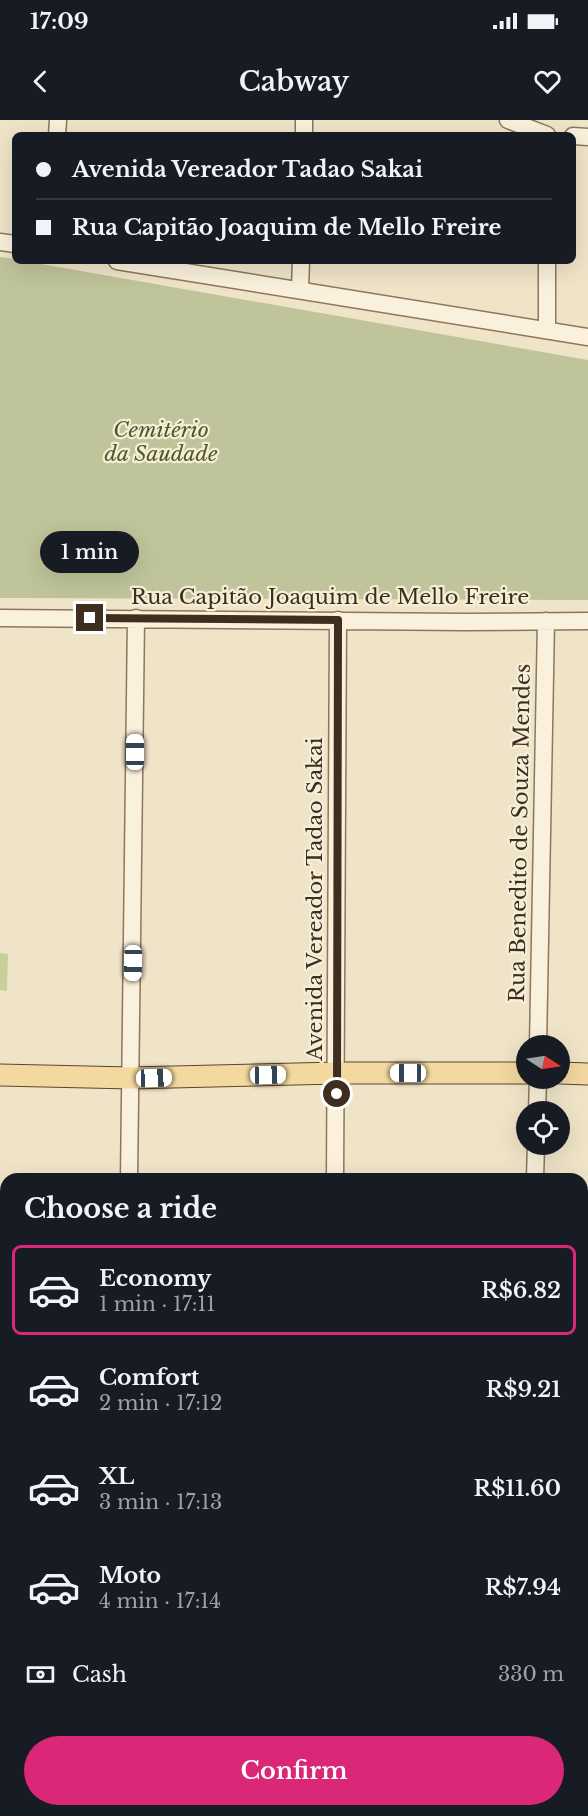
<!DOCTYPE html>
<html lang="en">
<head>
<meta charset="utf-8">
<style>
	body { margin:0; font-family:"Libre Baskerville",serif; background:#242831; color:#f1f3f6; height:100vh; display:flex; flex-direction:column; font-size:22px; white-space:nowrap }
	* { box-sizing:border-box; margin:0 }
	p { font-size:20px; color:#9ea1a6 }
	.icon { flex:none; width:33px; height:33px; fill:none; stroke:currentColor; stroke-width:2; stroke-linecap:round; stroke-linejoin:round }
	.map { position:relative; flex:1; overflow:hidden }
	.sheet { position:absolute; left:0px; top:1053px; width:588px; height:644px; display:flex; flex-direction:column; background:#171b24; border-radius:18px 18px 0 0; box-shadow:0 6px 24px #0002 }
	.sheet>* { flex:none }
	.hud { position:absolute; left:12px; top:12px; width:564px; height:132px; border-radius:9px; box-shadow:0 6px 24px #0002; display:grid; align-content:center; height:132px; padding:0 24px; background:#171b24 }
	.needle { width:39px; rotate:102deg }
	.controls { position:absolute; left:516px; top:915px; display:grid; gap:12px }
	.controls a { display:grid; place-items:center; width:54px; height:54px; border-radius:50%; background:#171b24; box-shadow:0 6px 24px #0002; font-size:30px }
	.end { position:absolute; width:27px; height:27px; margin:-14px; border:8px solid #3d2e20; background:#fff; box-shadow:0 0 0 3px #fff }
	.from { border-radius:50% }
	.bubble { position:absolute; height:42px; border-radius:21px; background:#171b24; box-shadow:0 6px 24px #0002; font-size:20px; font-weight:600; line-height:42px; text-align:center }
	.car { position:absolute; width:18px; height:36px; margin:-18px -9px; border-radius:8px; box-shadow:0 0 4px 2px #0007; background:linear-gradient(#fff 24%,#345 0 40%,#fff 0 76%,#345 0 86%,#fff 0) }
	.hud b { display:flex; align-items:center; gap:21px; height:57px; font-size:22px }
	.hud b+b { border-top:2px solid #363941 }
	.hud i { width:15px; height:15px; background:#f1f3f6 }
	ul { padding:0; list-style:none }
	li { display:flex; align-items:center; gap:18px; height:90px; margin:0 12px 9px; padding:0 12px; border:3px solid transparent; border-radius:9px }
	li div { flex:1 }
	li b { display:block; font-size:22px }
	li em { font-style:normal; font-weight:600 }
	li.on { border-color:#db2777 }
	li>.icon { width:54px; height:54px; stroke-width:1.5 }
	h2 { padding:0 24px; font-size:27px; line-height:72px }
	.pay { display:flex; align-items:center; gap:15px; height:66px; padding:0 24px; font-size:22px }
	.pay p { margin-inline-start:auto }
	.primary-button { display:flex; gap:12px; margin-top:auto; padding:12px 24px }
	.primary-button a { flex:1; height:69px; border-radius:36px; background:#db2777; color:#fff; font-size:24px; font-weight:600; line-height:69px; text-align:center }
	.status { display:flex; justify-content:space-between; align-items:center; height:42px; padding:0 30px; background:#171b24; direction:ltr }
	.status svg { height:16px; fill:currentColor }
	header { display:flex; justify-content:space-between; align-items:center; height:78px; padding:0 24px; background:#171b24; font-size:27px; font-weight:600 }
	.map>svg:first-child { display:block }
	.green { fill:#c9cf9b }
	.cemetery { fill:#bfc49a }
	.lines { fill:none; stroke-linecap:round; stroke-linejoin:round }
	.minor-casing { stroke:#8d765c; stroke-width:19 }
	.major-casing { stroke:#5b4430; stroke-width:23 }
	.minor { stroke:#faf1dc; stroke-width:16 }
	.major { stroke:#f3d9a0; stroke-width:21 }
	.route { stroke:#3d2e20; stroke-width:8 }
	.labels { text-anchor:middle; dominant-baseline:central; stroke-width:4.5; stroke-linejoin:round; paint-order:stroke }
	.park-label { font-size:21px; font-style:italic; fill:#4d5a26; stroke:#f7eed8 }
	.street-label { font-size:21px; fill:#3d2e20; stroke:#f7eed8 }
</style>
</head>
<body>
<div class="status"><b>17:09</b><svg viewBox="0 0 49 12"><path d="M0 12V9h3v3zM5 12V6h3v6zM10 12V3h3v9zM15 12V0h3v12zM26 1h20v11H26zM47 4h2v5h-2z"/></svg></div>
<header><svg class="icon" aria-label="back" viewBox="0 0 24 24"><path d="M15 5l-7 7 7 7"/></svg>Cabway<svg class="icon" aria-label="heart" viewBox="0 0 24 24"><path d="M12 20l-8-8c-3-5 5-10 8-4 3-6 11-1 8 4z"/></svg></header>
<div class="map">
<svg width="588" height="1696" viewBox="0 0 588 1696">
	<rect width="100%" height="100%" fill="#f0e4c8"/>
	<path class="green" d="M0,833L8,834L7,871L0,870Z
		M582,1547L588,1550V1696H524L525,1691L582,1690Z"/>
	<path class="cemetery" d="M0,137L15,139V141H24L588,240V480L0,478Z"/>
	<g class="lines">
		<g class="minor-casing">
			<path id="minor" d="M508,0L547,15
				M57,15L58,0
				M304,15V0
				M573,16L588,17
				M0,122L15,124
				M117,141L588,217
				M547,141V210
				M300,169L301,141
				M0,498L465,502L588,501
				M538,926L546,501
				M537,992L538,958
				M129,1059L136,498
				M335,1059L338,500
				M535,1059L536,1024
				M0,1603L6,1579
				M124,1696L125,1690
				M189,1696L190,1690
				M446,1696L447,1690"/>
		</g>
		<g class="major-casing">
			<path id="major" d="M560,953L588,954
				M0,955L131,958L337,953H526
				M0,1215H6
				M582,1295L588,1298"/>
		</g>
		<use href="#minor" class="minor"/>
		<use href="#major" class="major"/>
	</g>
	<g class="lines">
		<path class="route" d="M90,498L338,500L337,974"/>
	</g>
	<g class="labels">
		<g class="park-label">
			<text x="161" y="310">Cemitério<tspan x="161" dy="24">da Saudade</tspan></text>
		</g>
		<g class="street-label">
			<text x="330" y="477">Rua Capitão Joaquim de Mello Freire</text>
			<text transform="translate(520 713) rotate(-89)">Rua Benedito de Souza Mendes</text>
			<text transform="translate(315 779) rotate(-90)">Avenida Vereador Tadao Sakai</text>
		</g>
	</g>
</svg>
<div class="controls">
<a><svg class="needle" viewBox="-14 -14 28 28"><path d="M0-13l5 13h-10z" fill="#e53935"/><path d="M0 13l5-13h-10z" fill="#9ea1a6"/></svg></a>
<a><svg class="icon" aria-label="locate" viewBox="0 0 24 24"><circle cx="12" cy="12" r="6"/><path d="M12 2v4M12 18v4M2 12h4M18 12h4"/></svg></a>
</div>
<i class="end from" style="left:337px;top:974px"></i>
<i class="end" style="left:90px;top:498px"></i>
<div class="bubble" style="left:40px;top:411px;width:99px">1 min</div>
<i class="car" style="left:135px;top:632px;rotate:0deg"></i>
<i class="car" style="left:133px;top:843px;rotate:181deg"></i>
<i class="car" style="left:408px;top:953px;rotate:270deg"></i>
<i class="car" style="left:268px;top:955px;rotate:89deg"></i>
<i class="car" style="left:154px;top:958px;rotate:88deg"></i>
<div class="hud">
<b><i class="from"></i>Avenida Vereador Tadao Sakai</b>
<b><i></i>Rua Capitão Joaquim de Mello Freire</b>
</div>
<section class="sheet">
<h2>Choose a ride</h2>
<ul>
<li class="on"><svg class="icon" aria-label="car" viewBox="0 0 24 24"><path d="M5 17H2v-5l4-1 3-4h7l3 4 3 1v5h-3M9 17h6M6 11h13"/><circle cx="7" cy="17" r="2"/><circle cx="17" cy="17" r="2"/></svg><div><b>Economy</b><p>1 min · 17:11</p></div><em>R$6.82</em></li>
<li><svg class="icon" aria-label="car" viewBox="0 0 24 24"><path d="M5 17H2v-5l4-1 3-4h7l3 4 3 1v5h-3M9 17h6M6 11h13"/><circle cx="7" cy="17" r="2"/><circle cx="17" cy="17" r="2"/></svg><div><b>Comfort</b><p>2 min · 17:12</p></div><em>R$9.21</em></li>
<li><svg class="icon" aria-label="car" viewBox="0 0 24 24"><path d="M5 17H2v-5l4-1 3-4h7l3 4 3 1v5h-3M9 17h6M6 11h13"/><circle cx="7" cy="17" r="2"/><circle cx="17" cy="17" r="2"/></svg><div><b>XL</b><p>3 min · 17:13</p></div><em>R$11.60</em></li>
<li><svg class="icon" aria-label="car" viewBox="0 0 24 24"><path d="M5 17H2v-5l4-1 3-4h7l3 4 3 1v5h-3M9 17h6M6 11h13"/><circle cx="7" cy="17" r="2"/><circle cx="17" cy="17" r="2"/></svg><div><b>Moto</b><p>4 min · 17:14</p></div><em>R$7.94</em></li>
</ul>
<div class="pay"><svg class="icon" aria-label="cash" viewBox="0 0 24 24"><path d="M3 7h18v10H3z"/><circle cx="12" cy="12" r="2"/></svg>Cash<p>330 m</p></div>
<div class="primary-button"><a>Confirm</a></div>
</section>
</div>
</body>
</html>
